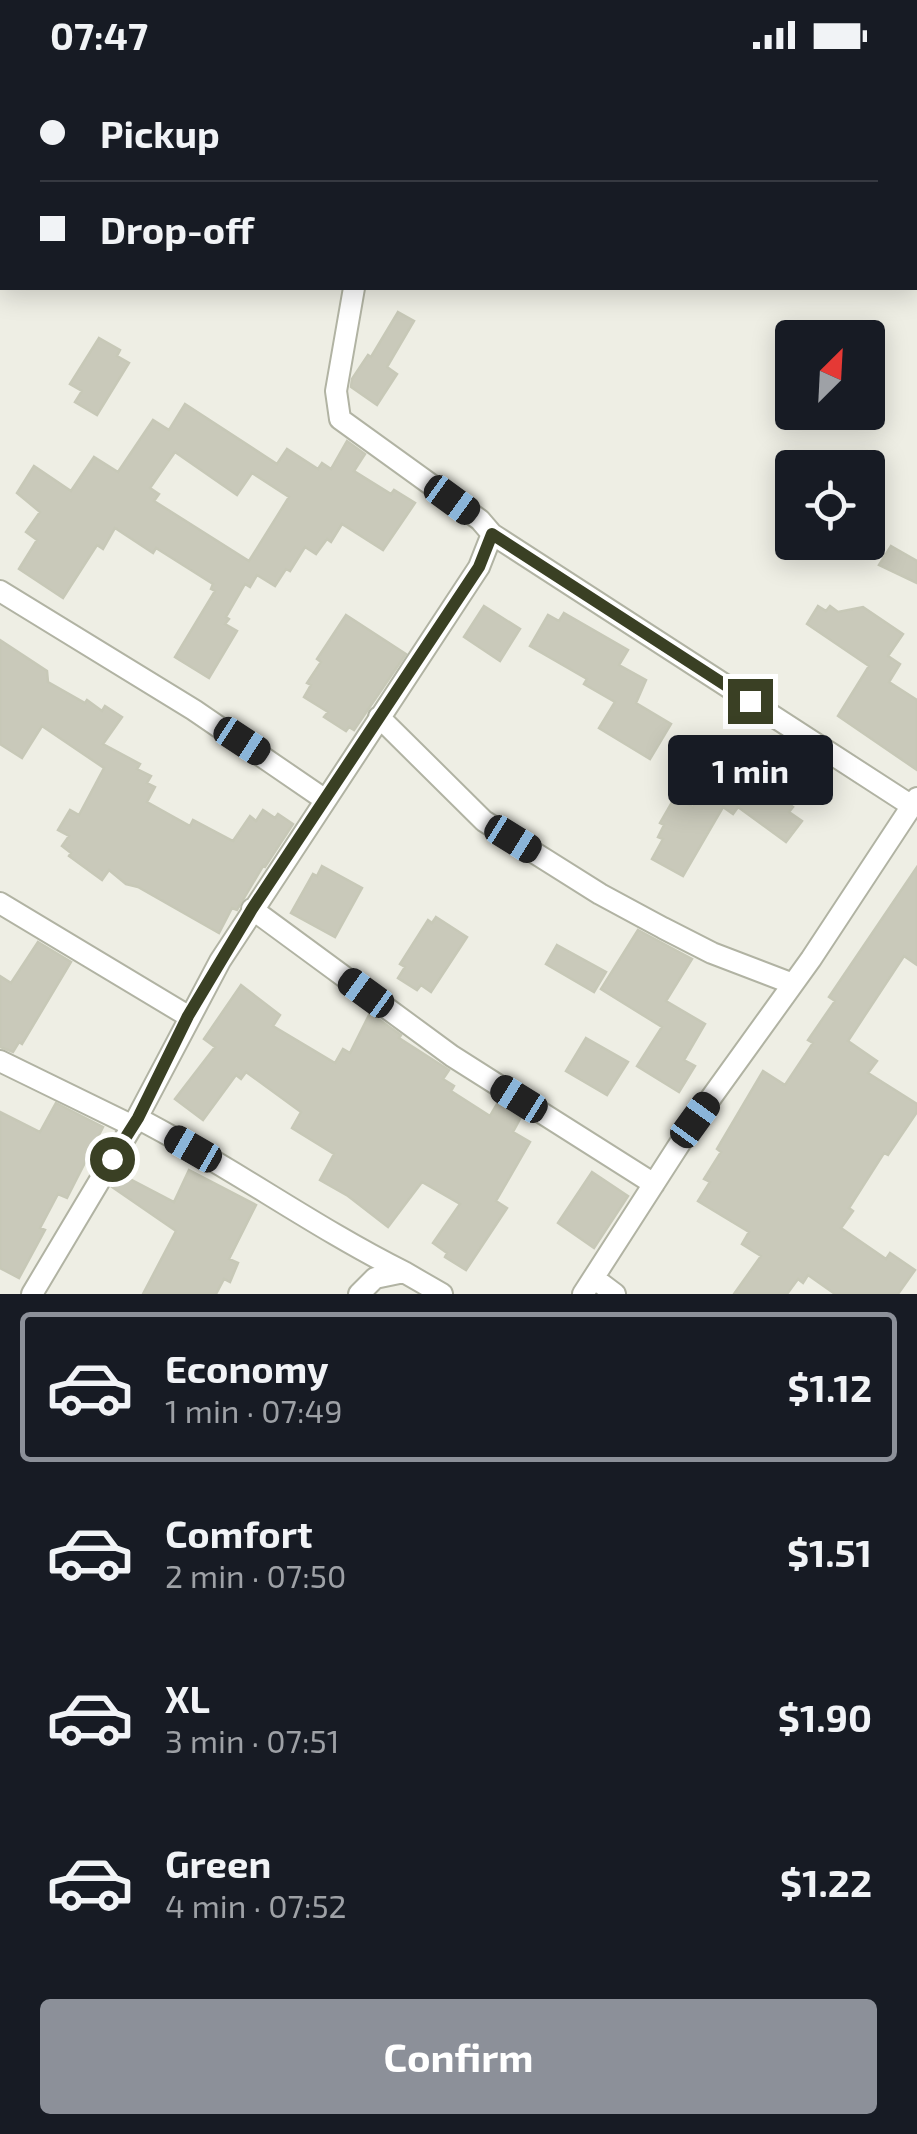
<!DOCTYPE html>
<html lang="en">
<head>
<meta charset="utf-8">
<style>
	body { margin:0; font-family:"Exo 2",sans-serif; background:#20242c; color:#f1f3f6; height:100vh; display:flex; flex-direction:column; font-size:38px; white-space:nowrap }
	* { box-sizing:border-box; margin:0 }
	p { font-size:32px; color:#9ea1a6 }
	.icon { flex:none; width:55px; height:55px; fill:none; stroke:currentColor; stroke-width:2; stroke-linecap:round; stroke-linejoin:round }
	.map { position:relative; height:1224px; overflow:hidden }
	.panel { display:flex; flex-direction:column; background:#171b24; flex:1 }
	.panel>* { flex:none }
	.hud { position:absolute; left:0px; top:0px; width:918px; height:220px; box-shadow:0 5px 25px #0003; display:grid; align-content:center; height:220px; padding:0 40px; background:#171b24 }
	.needle { width:65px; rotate:24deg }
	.tools { position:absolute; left:775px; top:250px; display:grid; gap:20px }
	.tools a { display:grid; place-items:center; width:110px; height:110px; border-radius:10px; background:#171b24; box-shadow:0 5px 25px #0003; font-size:50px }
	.end { position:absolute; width:45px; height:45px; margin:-22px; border:12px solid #3a4024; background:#fff; box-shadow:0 0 0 5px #fff }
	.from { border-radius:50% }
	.bubble { position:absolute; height:70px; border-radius:10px; background:#171b24; box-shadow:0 5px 25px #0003; font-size:32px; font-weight:700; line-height:70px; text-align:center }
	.car { position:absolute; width:30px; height:60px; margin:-30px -15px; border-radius:12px; box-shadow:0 0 8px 2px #0007; background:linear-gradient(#222 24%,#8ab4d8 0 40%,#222 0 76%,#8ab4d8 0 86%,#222 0) }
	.hud b { display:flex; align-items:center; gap:35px; height:95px; font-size:38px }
	.hud b+b { border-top:2px solid #363941 }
	.hud i { width:25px; height:25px; background:#f1f3f6 }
	ul { padding:18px 0 0; list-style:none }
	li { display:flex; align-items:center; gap:30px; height:150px; margin:0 20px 15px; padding:0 20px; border:5px solid transparent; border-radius:10px }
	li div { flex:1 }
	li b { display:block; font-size:38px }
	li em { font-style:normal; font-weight:700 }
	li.active { border-color:#8c9099 }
	li>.icon { width:90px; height:90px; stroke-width:1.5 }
	.button { display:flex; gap:20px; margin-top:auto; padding:20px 40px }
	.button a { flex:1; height:115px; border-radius:10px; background:#8c9099; color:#fff; font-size:40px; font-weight:700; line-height:115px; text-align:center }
	.status { display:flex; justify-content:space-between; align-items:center; height:70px; padding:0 50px; background:#171b24; direction:ltr }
	.status svg { height:28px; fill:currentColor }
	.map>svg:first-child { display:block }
	.building { fill:#c9c9ba; stroke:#c7c8b7; stroke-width:2.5; fill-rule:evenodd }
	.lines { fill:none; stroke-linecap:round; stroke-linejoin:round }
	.street-casing { stroke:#b1b3a3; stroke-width:24 }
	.street { stroke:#fff; stroke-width:20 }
	.route { stroke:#3a4024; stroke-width:12 }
</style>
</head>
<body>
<div class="status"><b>07:47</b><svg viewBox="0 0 49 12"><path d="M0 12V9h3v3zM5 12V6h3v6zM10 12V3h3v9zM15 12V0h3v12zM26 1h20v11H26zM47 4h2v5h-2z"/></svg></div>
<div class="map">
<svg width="917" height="1224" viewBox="0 0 917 1224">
	<rect width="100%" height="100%" fill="#eeeee4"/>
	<path class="building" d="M398,242L414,251L387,297L397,304L377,335L351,317L352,309L368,285L371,287Z
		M99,268L120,280L117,286L129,293L97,345L75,332L82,321L70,314Z
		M185,334L277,394L287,379L318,399L322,393L331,399L347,371L365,384L354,401L391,424L394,420L415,433L383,480L342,454L331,472L327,469L316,484L305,477L290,501L286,499L275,516L257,505L250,517L245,514L226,547L229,549L225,554L237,561L209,608L175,587L215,521L211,519L213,514L156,478L153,483L115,458L103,479L97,475L63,528L19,499L37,470L26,462L40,442L17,423L34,396L71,421L94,387L118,402L153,350L169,360ZM175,382L237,425L252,403L289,427L249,491L154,431L159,424L150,418Z
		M891,476L917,491V513L879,495Z
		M484,536L520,559L500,591L464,567Z
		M818,536L826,541L830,536L838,542L863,537L903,564L888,586L900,594L889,612L917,630V700L838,646L869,596L807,554Z
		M564,543L628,580L619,595L646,610L636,633L671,654L650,689L599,658L615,632L584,614L587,609L530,576L548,545L559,551Z
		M346,545L406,584L354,660L349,657L346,661L324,647L328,642L304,627L311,615L307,613L321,592L317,589Z
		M0,570L47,601L48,612L85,633L87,630L102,641L105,636L122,647L103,674L140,694L137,699L151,706L147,713L155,717L147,732L190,756L193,750L233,771L250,746L256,751L263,740L275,748L278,744L293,754L265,797L263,796L237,840L232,838L219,863L138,817L126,814L109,800L102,810L69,786L71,783L62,776L69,766L58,760L70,740L79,745L104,698L42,656L22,688L0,674Z
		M722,693L765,716L793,737L789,742L802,751L786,772L738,737L733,744L723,737L683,806L652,789L663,769L658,767L664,755L660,753L675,727L693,737Z
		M322,796L362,818L335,867L291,843L313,804L317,806Z
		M917,797V895L904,886L848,971L877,991L868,1003L917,1034V1042L888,1085L884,1083L849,1138L853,1141L841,1158L886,1189L890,1183L915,1200L898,1224H835L808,1205L803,1213L798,1209L787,1224H734L761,1186L742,1174L749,1162L698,1131L710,1112L704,1109L721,1082L717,1079L763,1001L785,1015L813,973L808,970L835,931L829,927Z
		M436,847L467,867L431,922L421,915L417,920L398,908L405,897L400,894L428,850L432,853Z
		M638,860L692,889L666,931L705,954L684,990L695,996L679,1022L637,996L662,957L601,919Z
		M38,872L71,892L22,974L19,972L13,982L0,977V906L11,913Z
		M557,875L606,902L594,922L546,894Z
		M241,915L280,945L273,956L335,993L343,979L350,983L370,943L401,965L399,968L449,1000L443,1009L454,1016L451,1021L490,1046L497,1034L521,1047L513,1062L530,1072L496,1131L507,1138L466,1200L445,1187L447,1183L433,1173L460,1134L422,1112L388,1157L348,1126L320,1110L334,1084L292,1058L301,1042L246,1002L241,1009L236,1005L203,1050L175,1029L215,977L204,969Z
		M586,968L628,992L607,1025L566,1001Z
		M56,1033L103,1057L67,1128L58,1124L40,1158L45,1160L19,1208L0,1198V1042L40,1062Z
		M189,1100L256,1135L229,1189L238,1193L230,1212L224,1209L216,1224H143L176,1161L112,1117L120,1104L174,1132Z
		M592,1102L628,1126L594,1178L558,1153Z"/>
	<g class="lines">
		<g class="street-casing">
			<path id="street" d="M91,0L92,2
				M434,2L436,0
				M492,464L912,736
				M0,521L194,640L324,729
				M379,647L484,751L600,824L663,858L712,883L793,914
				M0,833L188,946
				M252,839L452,986L654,1114
				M0,991L133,1056
				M137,1048C229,1095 312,1156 404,1202
				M595,1209L615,1224
				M32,1224L137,1048L220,891L479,497L492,464L480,450L340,349L336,321L354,218
				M359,1224L375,1208L404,1202L442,1224
				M583,1224L695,1050L811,889L917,728"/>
		</g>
		<use href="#street" class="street"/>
	</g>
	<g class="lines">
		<path class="route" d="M112,1089L138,1048L188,946L252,839L479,497L492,464L750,631"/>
	</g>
</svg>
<div class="tools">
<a><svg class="needle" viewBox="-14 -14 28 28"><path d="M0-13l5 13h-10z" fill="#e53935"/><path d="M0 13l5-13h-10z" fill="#9ea1a6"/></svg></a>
<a><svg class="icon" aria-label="locate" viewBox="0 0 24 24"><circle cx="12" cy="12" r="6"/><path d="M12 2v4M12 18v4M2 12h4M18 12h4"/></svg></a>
</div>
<i class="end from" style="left:112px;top:1089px"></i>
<i class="end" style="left:750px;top:631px"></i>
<div class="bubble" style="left:668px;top:665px;width:165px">1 min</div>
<i class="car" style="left:452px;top:430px;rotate:126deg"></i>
<i class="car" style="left:242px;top:671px;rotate:123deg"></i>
<i class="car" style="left:513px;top:769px;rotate:122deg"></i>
<i class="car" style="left:366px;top:923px;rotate:306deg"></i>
<i class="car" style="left:519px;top:1029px;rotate:302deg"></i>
<i class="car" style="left:695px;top:1050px;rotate:36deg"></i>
<i class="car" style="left:193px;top:1079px;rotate:300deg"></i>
<div class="hud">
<b><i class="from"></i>Pickup</b>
<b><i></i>Drop-off</b>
</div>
</div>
<section class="panel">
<ul>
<li class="active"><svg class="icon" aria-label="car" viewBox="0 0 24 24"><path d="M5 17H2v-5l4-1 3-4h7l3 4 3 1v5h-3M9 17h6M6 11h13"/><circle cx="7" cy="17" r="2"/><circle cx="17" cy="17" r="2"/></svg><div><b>Economy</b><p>1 min · 07:49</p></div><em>$1.12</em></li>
<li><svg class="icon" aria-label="car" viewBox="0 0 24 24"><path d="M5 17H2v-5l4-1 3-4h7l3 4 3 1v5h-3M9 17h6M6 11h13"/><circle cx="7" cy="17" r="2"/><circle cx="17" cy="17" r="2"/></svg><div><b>Comfort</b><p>2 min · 07:50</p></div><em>$1.51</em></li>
<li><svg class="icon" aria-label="car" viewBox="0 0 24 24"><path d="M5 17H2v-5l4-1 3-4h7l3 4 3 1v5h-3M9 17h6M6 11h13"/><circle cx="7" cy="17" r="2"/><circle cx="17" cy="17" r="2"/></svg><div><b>XL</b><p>3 min · 07:51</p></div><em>$1.90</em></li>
<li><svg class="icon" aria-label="car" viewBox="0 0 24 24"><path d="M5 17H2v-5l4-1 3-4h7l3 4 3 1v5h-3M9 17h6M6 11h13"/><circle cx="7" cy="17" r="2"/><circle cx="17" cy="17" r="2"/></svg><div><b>Green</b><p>4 min · 07:52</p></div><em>$1.22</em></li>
</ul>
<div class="button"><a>Confirm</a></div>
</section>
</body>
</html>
